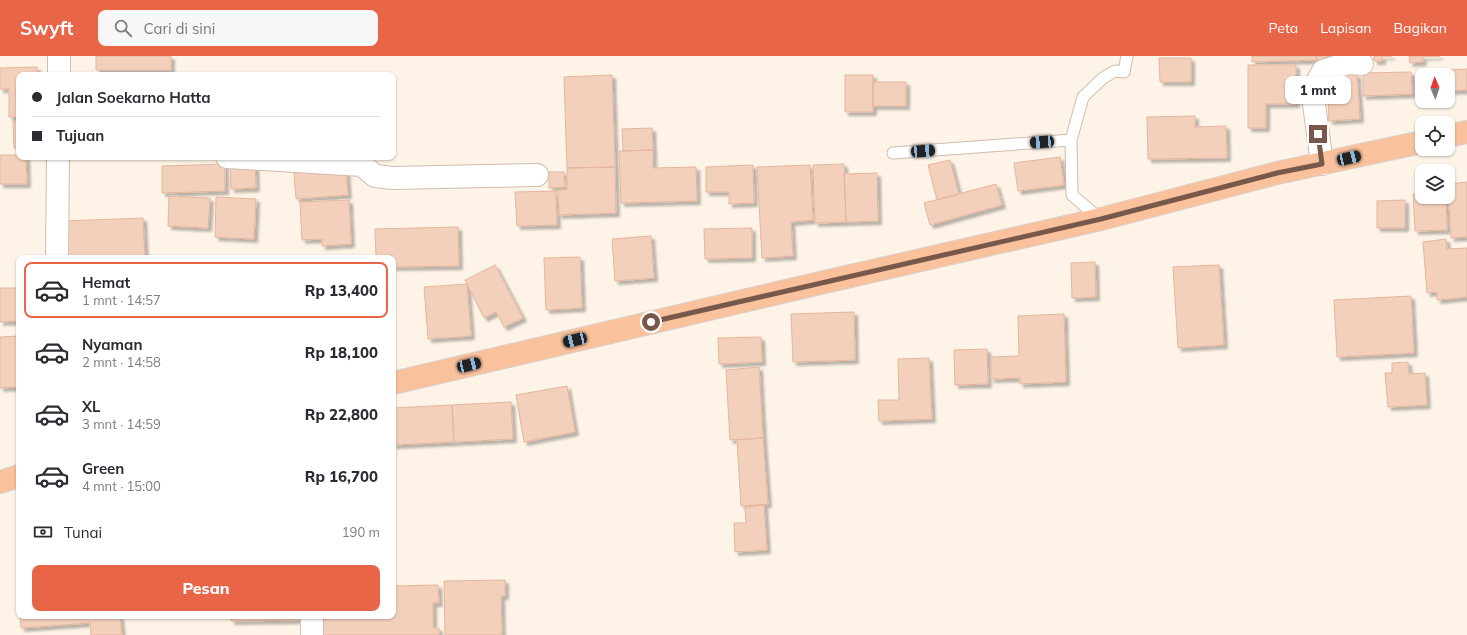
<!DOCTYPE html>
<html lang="id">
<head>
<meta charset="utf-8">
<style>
	body { margin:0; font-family:Mulish,sans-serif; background:#f7f7f7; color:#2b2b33; height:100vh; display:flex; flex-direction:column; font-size:15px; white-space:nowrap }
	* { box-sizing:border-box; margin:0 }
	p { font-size:13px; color:#7c7c81 }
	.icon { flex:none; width:22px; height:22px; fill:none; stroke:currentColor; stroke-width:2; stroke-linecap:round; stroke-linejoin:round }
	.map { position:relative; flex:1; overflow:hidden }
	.side { position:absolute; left:16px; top:199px; width:380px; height:364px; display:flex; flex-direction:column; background:#fff; border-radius:8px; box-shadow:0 1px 3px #0004 }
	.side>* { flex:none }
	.guide { position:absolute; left:16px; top:16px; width:380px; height:88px; border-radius:8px; box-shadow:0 1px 3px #0004; display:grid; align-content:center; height:88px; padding:0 16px; background:#fff }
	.needle { width:26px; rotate:358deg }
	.buttons { position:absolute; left:1415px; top:12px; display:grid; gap:8px }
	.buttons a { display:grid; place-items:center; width:40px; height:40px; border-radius:8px; background:#fff; box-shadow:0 1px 3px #0004; font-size:20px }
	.end { position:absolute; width:18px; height:18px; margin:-9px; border:5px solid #77584a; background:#fff; box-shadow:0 0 0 2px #fff }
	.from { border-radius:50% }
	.bubble { position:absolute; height:28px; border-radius:8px; background:#fff; box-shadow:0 1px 3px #0004; font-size:13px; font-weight:800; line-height:28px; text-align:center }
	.car { position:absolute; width:12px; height:24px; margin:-12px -6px; border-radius:5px; box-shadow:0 0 3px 1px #0007; background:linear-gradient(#222 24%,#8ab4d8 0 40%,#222 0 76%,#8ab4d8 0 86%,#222 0) }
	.guide b { display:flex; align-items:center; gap:14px; height:38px; font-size:15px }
	.guide b+b { border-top:1px solid #e1e1e2 }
	.guide i { width:10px; height:10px; background:#2b2b33 }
	ul { padding:7px 0 0; list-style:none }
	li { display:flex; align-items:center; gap:12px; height:56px; margin:0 8px 6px; padding:0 8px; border:2px solid transparent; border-radius:8px }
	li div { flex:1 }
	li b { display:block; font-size:15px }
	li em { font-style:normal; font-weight:800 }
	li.selected { border-color:#e96548 }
	li>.icon { width:36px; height:36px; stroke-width:1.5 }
	.pay { display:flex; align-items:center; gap:10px; height:44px; padding:0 16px; font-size:15px }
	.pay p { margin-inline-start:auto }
	.button { display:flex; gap:8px; margin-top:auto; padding:8px 16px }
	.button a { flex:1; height:46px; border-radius:8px; background:#e96548; color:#fff; font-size:16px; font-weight:800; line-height:46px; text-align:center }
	header { display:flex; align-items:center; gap:24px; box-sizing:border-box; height:56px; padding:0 20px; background:#e96548; color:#fff }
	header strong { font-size:19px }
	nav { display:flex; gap:22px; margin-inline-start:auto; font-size:14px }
	.search { width:280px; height:36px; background:#f7f7f7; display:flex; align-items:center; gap:10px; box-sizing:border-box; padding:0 14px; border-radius:8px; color:#7c7c81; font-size:15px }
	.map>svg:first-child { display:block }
	.building { fill:#f3d0bc; stroke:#e6b59c; filter:url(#shadow) }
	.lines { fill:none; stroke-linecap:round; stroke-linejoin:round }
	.service-casing { stroke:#d1bcae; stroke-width:13 }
	.minor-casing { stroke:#d1bcae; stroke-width:24 }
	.trunk-casing { stroke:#d9d0cc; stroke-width:24 }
	.service { stroke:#fff; stroke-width:11 }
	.minor { stroke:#fff; stroke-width:22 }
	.trunk { stroke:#fac29c; stroke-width:22 }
	.route { stroke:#77584a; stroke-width:5 }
</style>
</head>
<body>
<header>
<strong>Swyft</strong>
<div class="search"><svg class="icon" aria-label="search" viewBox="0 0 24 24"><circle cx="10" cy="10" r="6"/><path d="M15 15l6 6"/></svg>Cari di sini</div>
<nav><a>Peta</a><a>Lapisan</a><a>Bagikan</a></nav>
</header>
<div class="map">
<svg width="1467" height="579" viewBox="0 0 1467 579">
	<defs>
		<filter id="shadow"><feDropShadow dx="3.5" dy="3.5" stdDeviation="1" flood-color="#0004"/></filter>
	</defs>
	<rect width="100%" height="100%" fill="#fdf3e6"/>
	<path class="building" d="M96,0H171V14H96Z
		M1252,0H1316V4L1252,6Z
		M1316,0H1361V3L1316,4Z
		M1374,0H1392H1382V5H1374Z
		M1409,0H1440L1422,1L1423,6L1410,7Z
		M1159,2H1191V26H1160Z
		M1248,9H1296V48H1266V72H1248Z
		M37,11V19H19V33H16L17,61H9V33H0V12Z
		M1467,13V34L1449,35L1448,14Z
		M1411,16L1412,38L1363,40V17Z
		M1357,18L1360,63L1329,65L1327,20Z
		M612,19L615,111L567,112L564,21Z
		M845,19H873V56H845Z
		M873,26H906V50H873Z
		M1195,60V71L1226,70L1227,102L1148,103L1147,61Z
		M13,65H19V92H14Z
		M652,72L653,94L623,95L622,73Z
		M653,94V112L696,111L697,145L621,147L619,95Z
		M0,99H19V101H26L27,128H0Z
		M1060,101L1064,129L1018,135L1014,107Z
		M950,104L959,138L937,144L928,109Z
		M255,107L256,132L231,133L230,108Z
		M225,108V135L162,137V110Z
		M844,108L846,166L815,167L813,109Z
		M753,109L754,147L729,148V136H706V111Z
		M810,109L813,164L791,166L793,200L762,202L757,111Z
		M615,111L616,157L559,159L558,134H567V112Z
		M346,113L348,139L296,143L294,117Z
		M549,116H564L565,131L549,132Z
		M877,117L878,165L846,166L844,118Z
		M1467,126V181L1451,182L1448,128Z
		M996,128L1002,149L930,169L924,147Z
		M556,135L557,169L517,170L515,136Z
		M1413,138H1422V141H1446L1447,174L1415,175Z
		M169,140L210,142L208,172L168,170Z
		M216,141L256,143L254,183L215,181Z
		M349,144L351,188L322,190V183L302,184L300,146Z
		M1405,144V172H1377V145Z
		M143,162L145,202H67L65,165Z
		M458,171L459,210L393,211L392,199L376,200L375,173Z
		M752,172V202L705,203L704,173Z
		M651,180L654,222L615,225L612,183Z
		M1446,183L1447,193L1467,192V241L1437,244V236L1427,237L1423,186Z
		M580,201L582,252L546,254L544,202Z
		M1095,206L1096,241L1072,242L1071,207Z
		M495,209L523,262L504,271L496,256L484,262L465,224Z
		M1219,209L1224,289L1178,292L1173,211Z
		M467,228L471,280L428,283L424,231Z
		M0,232H19V265L0,266Z
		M1411,240L1414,297L1337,301L1334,244Z
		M854,256L855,304L793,306L791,258Z
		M1064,258L1066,326L1020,328V322L991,323V301L1019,300L1018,260Z
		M19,280V331L0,332V281Z
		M761,281L762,306L719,308L718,282Z
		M987,293L988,328L955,329L954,294Z
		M929,302L932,363L879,365L878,344H899L898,303Z
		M1408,306L1409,318L1425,317L1427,349L1388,351L1385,317H1392V307Z
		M759,311L763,382L730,384L726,314Z
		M567,330L575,376L524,386L516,339Z
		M511,346L513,383L454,386L452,349Z
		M452,349L454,386L393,389V352Z
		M763,382L768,448L741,450L737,384Z
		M764,449L767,494L735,496L734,467H746L745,451Z
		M17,506H19V541Z
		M505,524V540H501L502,579H445L444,525Z
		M438,529L439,547H433V572H439V579H314V563H327V560H393V530Z
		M20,560H120L122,579H91L90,567L21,572Z
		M231,560H302V564L231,565Z"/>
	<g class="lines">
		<g class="service-casing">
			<path id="service" d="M893,97L1071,84
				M1100,163L1072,139L1071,84L1083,41L1103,22L1115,15L1124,16L1127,0"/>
		</g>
		<g class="minor-casing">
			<path id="minor" d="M59,19V0
				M227,101L362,109L375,120L393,122L537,119
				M1322,108L1314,48L1316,28L1323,15L1348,7L1362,8
				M57,202L58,101
				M312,560V579"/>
		</g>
		<g class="trunk-casing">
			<path id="trunk" d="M1448,80L1467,76
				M393,327L833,224L1101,163L1277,117L1422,86
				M0,426L19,420"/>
		</g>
		<use href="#service" class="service"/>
		<use href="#minor" class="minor"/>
		<use href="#trunk" class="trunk"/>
	</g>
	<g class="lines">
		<path class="route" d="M651,266L1101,163L1277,117L1322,108L1318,78"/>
	</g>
</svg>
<div class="buttons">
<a><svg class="needle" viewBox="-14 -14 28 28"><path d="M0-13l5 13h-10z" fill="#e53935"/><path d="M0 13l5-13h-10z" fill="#7c7c81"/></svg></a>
<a><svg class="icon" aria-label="locate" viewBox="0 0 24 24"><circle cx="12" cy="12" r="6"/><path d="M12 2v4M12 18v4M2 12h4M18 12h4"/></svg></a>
<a><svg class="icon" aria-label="layers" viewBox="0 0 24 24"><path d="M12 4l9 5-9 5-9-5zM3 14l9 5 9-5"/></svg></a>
</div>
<i class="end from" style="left:651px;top:266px"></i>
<i class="end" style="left:1318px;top:78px"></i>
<div class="bubble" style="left:1285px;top:20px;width:66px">1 mnt</div>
<i class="car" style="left:1042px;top:86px;rotate:266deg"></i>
<i class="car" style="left:923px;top:95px;rotate:86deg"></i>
<i class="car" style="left:1349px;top:102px;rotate:77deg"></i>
<i class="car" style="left:575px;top:284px;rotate:257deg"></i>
<i class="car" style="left:469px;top:309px;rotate:77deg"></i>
<div class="guide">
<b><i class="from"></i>Jalan Soekarno Hatta</b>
<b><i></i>Tujuan</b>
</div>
<section class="side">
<ul>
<li class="selected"><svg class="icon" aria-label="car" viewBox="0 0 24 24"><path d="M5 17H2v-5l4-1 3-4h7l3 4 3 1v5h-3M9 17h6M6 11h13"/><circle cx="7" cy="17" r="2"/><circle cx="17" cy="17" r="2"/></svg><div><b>Hemat</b><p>1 mnt · 14:57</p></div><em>Rp 13,400</em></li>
<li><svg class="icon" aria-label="car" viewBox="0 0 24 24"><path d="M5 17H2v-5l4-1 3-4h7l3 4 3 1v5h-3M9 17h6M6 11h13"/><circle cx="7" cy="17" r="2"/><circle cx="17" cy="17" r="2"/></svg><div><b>Nyaman</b><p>2 mnt · 14:58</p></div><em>Rp 18,100</em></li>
<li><svg class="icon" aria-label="car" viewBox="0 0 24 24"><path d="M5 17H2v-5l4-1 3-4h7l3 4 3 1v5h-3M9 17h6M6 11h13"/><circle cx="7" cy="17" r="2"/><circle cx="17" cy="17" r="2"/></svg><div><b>XL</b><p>3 mnt · 14:59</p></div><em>Rp 22,800</em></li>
<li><svg class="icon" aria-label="car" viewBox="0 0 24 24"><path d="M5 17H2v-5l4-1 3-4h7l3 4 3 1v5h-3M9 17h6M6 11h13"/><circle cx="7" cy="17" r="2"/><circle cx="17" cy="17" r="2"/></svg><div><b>Green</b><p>4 mnt · 15:00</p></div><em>Rp 16,700</em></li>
</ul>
<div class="pay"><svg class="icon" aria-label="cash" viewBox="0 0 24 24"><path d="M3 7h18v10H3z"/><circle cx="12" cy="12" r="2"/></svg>Tunai<p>190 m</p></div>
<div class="button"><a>Pesan</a></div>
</section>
</div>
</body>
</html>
